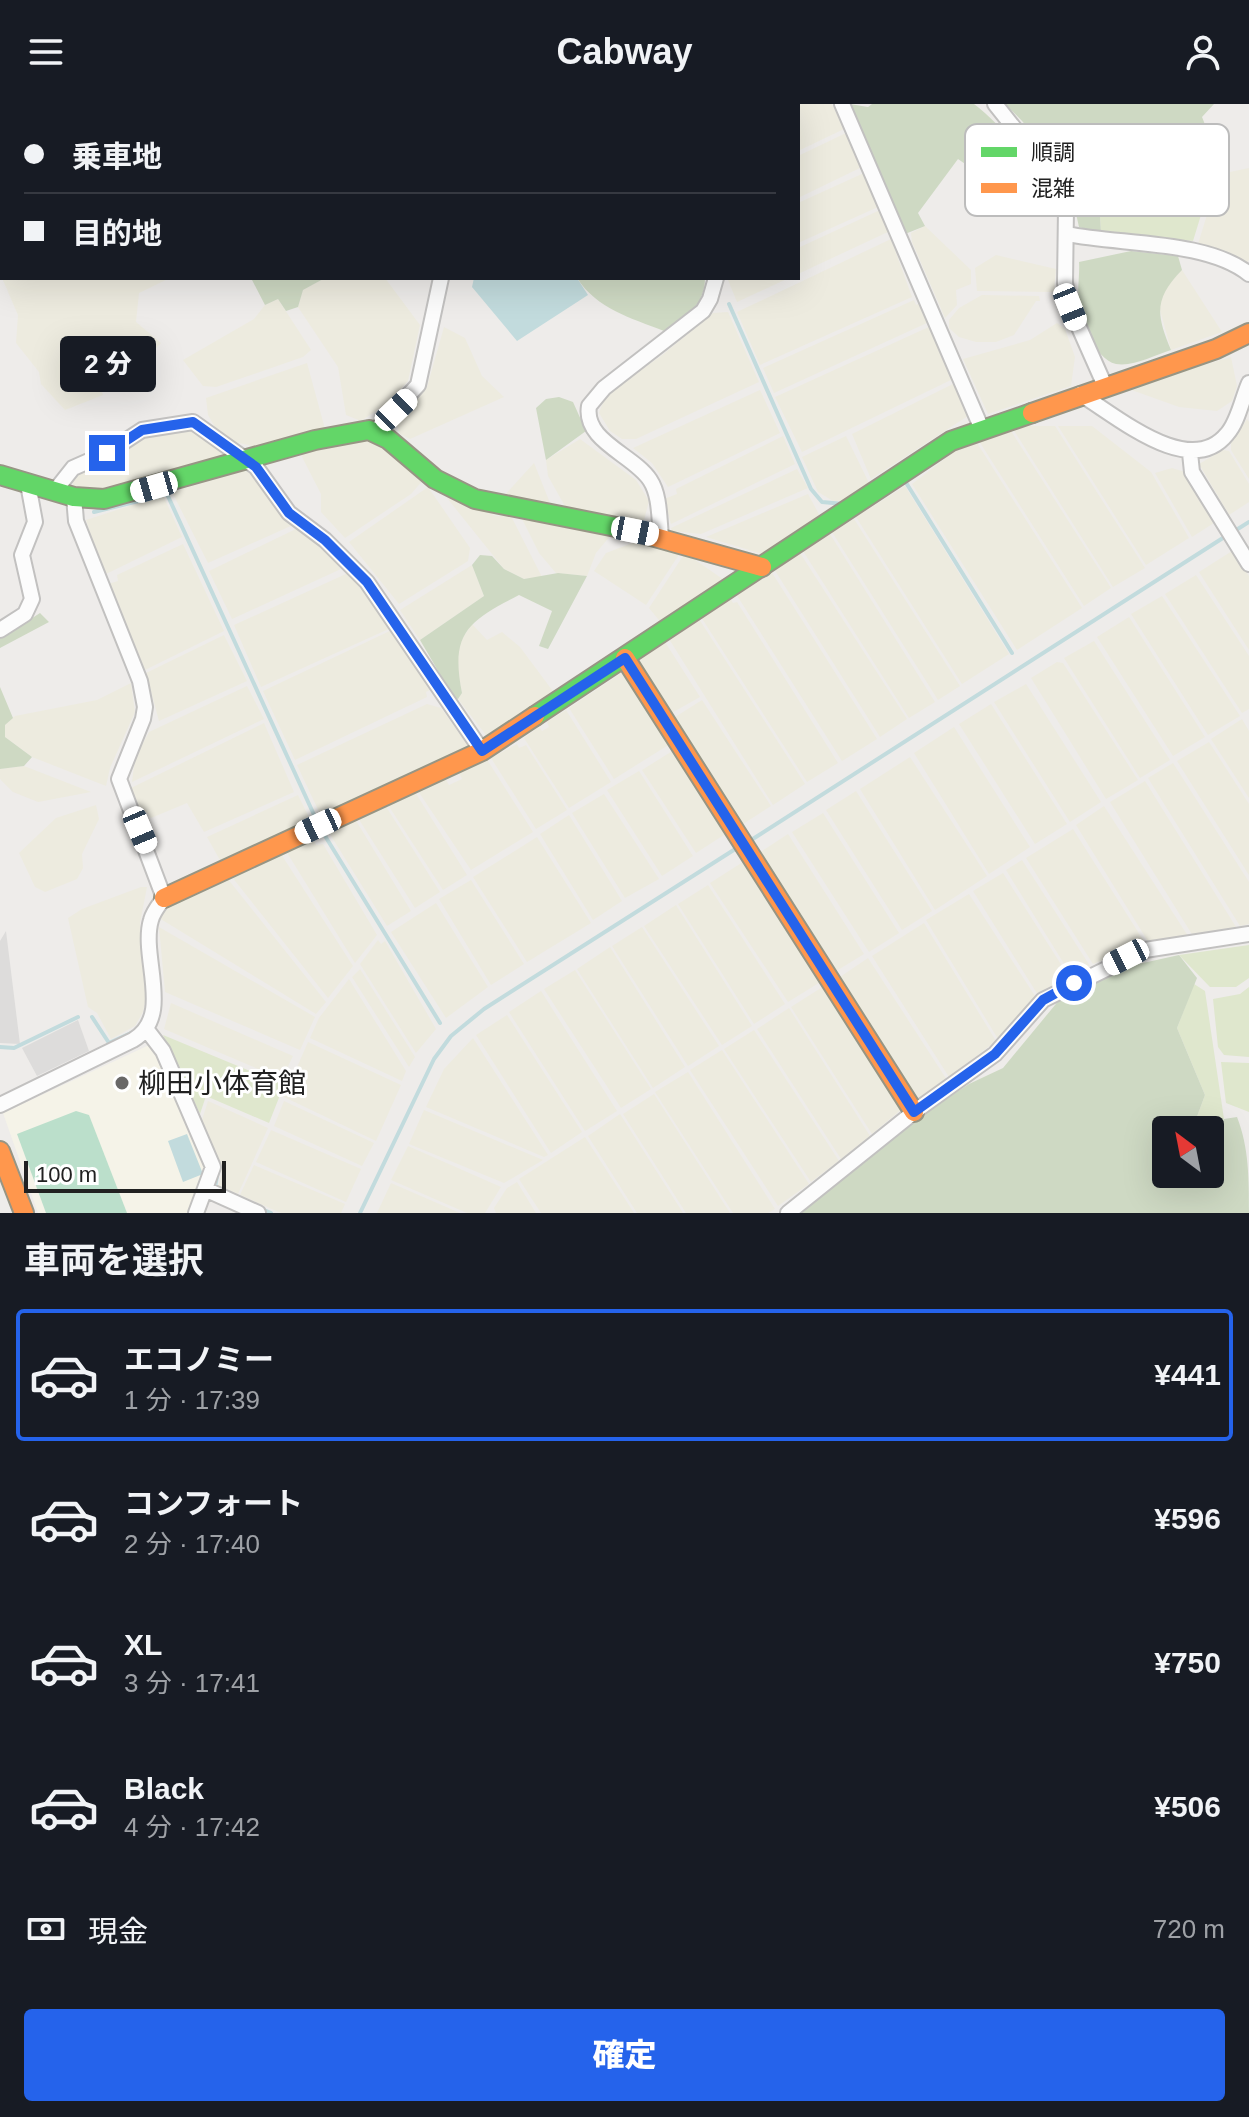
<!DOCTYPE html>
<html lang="ja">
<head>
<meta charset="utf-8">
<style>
	body { margin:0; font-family:Arial,"Noto Sans JP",sans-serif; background:#20242c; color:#f1f3f6; height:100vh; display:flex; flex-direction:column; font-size:30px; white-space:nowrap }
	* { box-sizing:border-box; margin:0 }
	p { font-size:26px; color:#9ea1a6 }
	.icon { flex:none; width:44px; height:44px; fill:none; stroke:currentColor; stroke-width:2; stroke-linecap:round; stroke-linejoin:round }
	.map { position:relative; height:1109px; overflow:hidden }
	.panel { display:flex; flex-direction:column; background:#171b24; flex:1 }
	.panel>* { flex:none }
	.hud { position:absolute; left:0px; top:0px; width:800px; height:176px; box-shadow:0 8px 32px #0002; display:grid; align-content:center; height:176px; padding:0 24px; background:#171b24 }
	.needle { width:52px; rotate:328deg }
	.buttons { position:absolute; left:1152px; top:1012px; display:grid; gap:16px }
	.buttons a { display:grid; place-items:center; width:72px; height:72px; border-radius:8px; background:#171b24; box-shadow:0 8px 32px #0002; font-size:40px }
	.scale { position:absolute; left:24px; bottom:20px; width:202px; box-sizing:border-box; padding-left:8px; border:4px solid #212121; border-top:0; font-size:22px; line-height:28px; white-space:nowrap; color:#212121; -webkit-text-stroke:6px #fff; paint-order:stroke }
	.end { position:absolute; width:36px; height:36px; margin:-18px; border:10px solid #2563eb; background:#fff; box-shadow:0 0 0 4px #fff }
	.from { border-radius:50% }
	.bubble { position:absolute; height:56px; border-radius:8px; background:#171b24; box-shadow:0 8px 32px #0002; font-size:26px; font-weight:800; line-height:56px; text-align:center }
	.car { position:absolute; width:24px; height:48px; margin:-24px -12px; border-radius:10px; box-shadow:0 0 6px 2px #0007; background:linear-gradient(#fff 24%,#345 0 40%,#fff 0 76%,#345 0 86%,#fff 0) }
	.hud b { display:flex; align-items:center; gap:28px; height:76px; font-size:30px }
	.hud b+b { border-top:2px solid #363941 }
	.hud i { width:20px; height:20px; background:#f1f3f6 }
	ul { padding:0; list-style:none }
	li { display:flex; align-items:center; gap:24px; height:132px; margin:0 16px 12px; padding:0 8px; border:4px solid transparent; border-radius:8px }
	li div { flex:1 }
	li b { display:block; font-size:30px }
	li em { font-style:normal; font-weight:800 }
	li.current { border-color:#2563eb }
	li>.icon { width:72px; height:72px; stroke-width:1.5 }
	h2 { padding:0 24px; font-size:36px; line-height:96px }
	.pay { display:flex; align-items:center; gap:20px; height:88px; padding:0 24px; font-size:30px }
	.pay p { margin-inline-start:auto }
	.button { display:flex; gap:16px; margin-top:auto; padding:16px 24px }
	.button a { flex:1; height:92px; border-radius:8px; background:#2563eb; color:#fff; font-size:32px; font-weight:800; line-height:92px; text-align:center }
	header { display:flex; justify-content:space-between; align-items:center; height:104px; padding:0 24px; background:#171b24; font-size:36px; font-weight:800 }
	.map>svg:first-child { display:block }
	.education { fill:#f5f3e8 }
	.religious { fill:#dddcdb }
	.farmland { fill:#edebdf }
	.grass { fill:#dfe7cd }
	.forest { fill:#ced9c3 }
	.pitch { fill:#bbdfcb }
	.water { fill:#c2dbdd }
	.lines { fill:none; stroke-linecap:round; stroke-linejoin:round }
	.stream { stroke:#c2dbdd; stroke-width:4 }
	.street-casing { stroke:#c2c1c0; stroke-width:18 }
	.fast-casing { stroke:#979584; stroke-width:22 }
	.slow-casing { stroke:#979584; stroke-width:22 }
	.street { stroke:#fcfcfc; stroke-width:14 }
	.fast { stroke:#63d668; stroke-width:18 }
	.slow { stroke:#ff974d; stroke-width:18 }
	.route { stroke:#2563eb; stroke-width:10 }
	.poi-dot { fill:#696867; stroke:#fff; stroke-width:3 }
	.labels { text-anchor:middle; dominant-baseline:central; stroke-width:6; stroke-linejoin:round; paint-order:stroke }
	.poi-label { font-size:28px; fill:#212121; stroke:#fff; text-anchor:start }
	.key { fill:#fff; stroke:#bcbcbc; stroke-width:2 }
	.key-label { font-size:22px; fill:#212121 }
</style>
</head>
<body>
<header><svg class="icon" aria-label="menu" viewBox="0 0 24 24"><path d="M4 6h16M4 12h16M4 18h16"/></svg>Cabway<svg class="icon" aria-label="person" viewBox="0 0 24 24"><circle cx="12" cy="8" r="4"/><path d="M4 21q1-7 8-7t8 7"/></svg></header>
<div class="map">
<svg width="1249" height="1109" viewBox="0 0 1249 1109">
	<rect width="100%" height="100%" fill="#eeecea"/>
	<path class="education" d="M147,942L153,943L210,1068L192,1109H38L3,1009Z"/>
	<path class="religious" d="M6,827L20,940L0,939V837Z
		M78,916L89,947L37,972L22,944Z"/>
	<path class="farmland" d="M0,0L46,2H2V173Z
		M760,0H832L844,25L798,47V2H756Z
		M846,29L862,63L798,94V52Z
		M1249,64V156L1246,159L1198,140L1214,88L1225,69Z
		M864,69L878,103L798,139V99Z
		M880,106L890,127L798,170V144Z
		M925,122L971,166V180L956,186L957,201L945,214L912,138L911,129Z
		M891,135L912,193L760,261L737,208Z
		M996,151L1056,165L1054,188L977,187L975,164Z
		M1182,166L1222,228L1171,246L1159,202L1165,184Z
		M2,174H170L139,189L136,218L161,239L129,272L101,284L103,291L65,306L41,280L39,268L16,239L18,211Z
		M325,174H385L420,221L408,277L389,298L361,317L346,311L338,263L298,203L303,186Z
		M733,174H789L737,198L728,176Z
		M982,191L1039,192L1040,197H1036L1014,231L996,238H976L959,233L949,224V216L959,204Z
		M278,195L311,246L303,253L216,283L203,282L183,256L254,215L265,201Z
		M914,196L916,201L920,199L929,218L774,289L763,264Z
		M728,208L759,278L636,335H622L610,327L599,309L606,290L661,252L713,209Z
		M1057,219L1065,225L1075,253L1071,282L988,310L963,255L1030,236Z
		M931,222L955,274L802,348L775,293Z
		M444,223L465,234L482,272L504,293L410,335L400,330L397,321L427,283Z
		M1231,253L1237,282L1232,297L1217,307L1179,303L1126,284Z
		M307,259L325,325L257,343L235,338L215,323L208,311L206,294Z
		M957,278L971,310L871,375L852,330Z
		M760,286L780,329L668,383L652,359L633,344Z
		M1247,315L1249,318V375L1231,346V339Z
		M1022,322H1055L1145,464L1113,483L1013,325Z
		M1058,322H1092L1151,368L1189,434L1146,461Z
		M191,323L233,353L92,390L73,383L72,371L141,333Z
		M1011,327L1111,484L1084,502L979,337Z
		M783,332L795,360L671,420L664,395L677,390L676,385Z
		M846,332L869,379L843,397H833L818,388L802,353Z
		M360,333L378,336L423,376L411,390L345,434L321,408V390L300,349Z
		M580,335L636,376L649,397L643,420L566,404L548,372L546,356Z
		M977,339L1082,504L1017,546L912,380L955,347Z
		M1223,346L1229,347L1249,380V398L1229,411L1199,360Z
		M534,359L550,399L547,403L503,393Z
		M1172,364L1185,368L1214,419L1192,433L1155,369Z
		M797,365L808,384L701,430L672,427L671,424Z
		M247,366L265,381L293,421L208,459L172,388Z
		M905,382L1009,550L962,580L856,413Z
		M428,383L470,444L468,457L399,500L349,438Z
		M443,389L496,412H511L542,473L524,475L504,465Z
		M808,390L821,414L766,451L706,433Z
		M163,391L182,433L104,471L86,416Z
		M520,411L611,431L596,449L587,472L556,469L539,449Z
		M854,415L960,582L938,596L832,428Z
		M300,423L319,437L341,465L232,515L209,467Z
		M830,430L935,598L909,614L803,447Z
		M635,438H663L682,446L646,501L594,467L606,449Z
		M183,440L224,527L145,566L108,480L118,477L117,471Z
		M1232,447L1249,472V546L1199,468Z
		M685,449L727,478L663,521L649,504Z
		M800,449L907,615L880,633L774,465Z
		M472,461L484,492L420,536L400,506Z
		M771,467L877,635L842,657L736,490Z
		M348,469L393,523L261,583L234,521Z
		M1196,471L1249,552V605L1242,609L1165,490Z
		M1162,492L1240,612L1208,631L1131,510Z
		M730,494L733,499L737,498L838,659L807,678L701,513Z
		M1129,513L1205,633L1173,652L1097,533Z
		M699,515L805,680L773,701L669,535Z
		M472,520L487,536L502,528L520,543L555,590L486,631L458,595L462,589L456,559L460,538Z
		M394,525L432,585L426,588L427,593L295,656L263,587Z
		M224,531L247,577L159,617L146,569Z
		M1094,537L1170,656L1140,674L1064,554Z
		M665,538L700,593L668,611L633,559Z
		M1057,558L1063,559L1138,676L1106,695L1031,574Z
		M623,568L670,640L614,675L569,604Z
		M131,579L135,608L110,664L106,682L32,653L5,633V621L15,612L97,596Z
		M1026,580L1101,698L1070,718L994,598Z
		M247,582L264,615L132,678L135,654L149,628Z
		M702,596L771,702L740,722L672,615Z
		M427,600L441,604L469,643L321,712L297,661Z
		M991,600L1067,720L1035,740L959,620Z
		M566,606L611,678L569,704L524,634L539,623L542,627L549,623L547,618Z
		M1242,615L1249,627V694L1211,635Z
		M264,619L294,688L204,728L187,699L151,714L146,708L140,710L131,684Z
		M954,623L1030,743L989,770L914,649Z
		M1209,638L1249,700V771L1177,657Z
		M517,640L519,644L526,641L567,706L536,725L491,654Z
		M674,646L727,729L696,749L642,666Z
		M910,653L987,772L935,806L860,685Z
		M486,654L533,728L471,766L418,687L445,674L449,681L462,675L458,667Z
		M1173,659L1249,778V820L1240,822L1148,674Z
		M24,662L91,688L38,698L13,688L0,675V665Z
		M639,667L693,752L662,772L607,686Z
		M1145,677L1236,823L1193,832L1110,698Z
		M856,687L932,807L902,826L826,706Z
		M415,688L467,771L443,786L388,701Z
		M604,690L659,775L625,794L572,709Z
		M298,691L311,717L221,758L207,733Z
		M96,701L99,715L82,750L83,764L77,775L45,788L35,783L19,749L56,714Z
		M385,701L440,788L415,804L358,714Z
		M1104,702L1188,832L1149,839L1076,721Z
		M823,709L899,829L869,848L792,728Z
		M569,711L622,797L593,816L540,730Z
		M355,715L411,807L387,822L328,727Z
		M1073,725L1145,839L1093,860L1026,754Z
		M788,730L864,850L833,869L756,751Z
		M537,733L591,819L527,858L473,773Z
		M313,735L316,741L323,740L377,831L355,859L286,747Z
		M281,750L353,862L328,894L232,773Z
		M746,756L822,877L788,898L710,779Z
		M1022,756L1090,862L1071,871L1006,766Z
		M1003,769L1069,873L1038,891L973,787Z
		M227,774L326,898L316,910L159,814L172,798Z
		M471,776L524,860L491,881L439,795Z
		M708,781L785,900L754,920L678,800Z
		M141,783H147L140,819L146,893L143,908L135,922L111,935L97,909L88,903L68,814L82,805Z
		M969,790L1035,892L998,935L926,816Z
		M436,799L488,883L446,914L391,828Z
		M676,801L752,922L722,941L644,822Z
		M924,819L996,937L949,973L872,852Z
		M159,823L315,913L300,946L165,888Z
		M642,823L719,942L688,962L612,842Z
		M378,836L381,840L385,837L436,925L416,949L360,860Z
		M610,843L685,963L653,984L577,865Z
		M868,854L947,976L915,998L837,875Z
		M360,865L415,953L409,963L352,873Z
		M575,866L651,985L621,1004L544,885Z
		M349,875L406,967L402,977L310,934L319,914Z
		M824,882L902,1005L872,1030L791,903Z
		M541,887L617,1007L585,1027L509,908Z
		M171,899L293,952L282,975L164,925Z
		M789,904L870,1032L841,1055L757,925Z
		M507,911L582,1028L551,1049L476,931Z
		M754,926L839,1057L811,1078L724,945Z
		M473,934L548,1051L544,1053L426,1003L444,965Z
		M308,938L401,981L376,1037L284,993Z
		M722,946L809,1080L778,1102L690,966Z
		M688,968L775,1105L768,1109H733L655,988Z
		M654,990L730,1109H686L623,1010Z
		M208,997L268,1024L238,1090L218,1082L222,1070L202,1016Z
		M284,997L374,1039L362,1062L274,1022Z
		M424,1006L543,1056L504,1079L409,1040Z
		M620,1010L683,1109H637L588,1032Z
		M271,1026L361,1065L346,1098L256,1058Z
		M585,1033L634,1109H541L519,1075Z
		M408,1042L501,1083L485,1109H467L391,1076Z
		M254,1061L345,1100L341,1109H281L240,1091Z
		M517,1078L536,1109H496L494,1104L507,1084Z
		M391,1079L460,1109H377Z"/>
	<path class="grass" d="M1212,38L1223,61L1212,75L1193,137L1101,129L1097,59C1122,27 1175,38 1212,38Z
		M1249,841V874L1236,883H1210L1179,851Z
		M1194,880L1205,887L1224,1015L1210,1046V1026H1192L1205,991L1177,924Z
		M1249,883V953L1224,951L1218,943L1213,895L1240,890Z
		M163,931L284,981L269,1019L206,992L200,1010Z
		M1221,958L1249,959V1008L1226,999Z"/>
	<path class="forest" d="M44,0H324L322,2Z
		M850,0L868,3L872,0H974C1000,20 1034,58 1042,91L1026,102L958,55L918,109L925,122L905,130Z
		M1005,0H1214L1202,13L1212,38C1175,38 1122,27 1097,60L1101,129L1079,123C1070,73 1042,35 1005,0Z
		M1131,147L1178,152L1182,166C1154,195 1156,210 1171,246C1154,251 1134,263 1116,260C1094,255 1081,215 1079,196C1077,184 1080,170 1079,158Z
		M251,174H325L303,186L298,203L286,207L278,195L265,201Z
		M577,174H705C705,200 686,215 664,227C631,214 597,205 577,174Z
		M559,293L573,298L586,327L546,356L536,304L546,295Z
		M480,451L492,452L504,465L524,475L558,469L587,472L548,545L539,542L552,507L519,491C468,517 450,529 462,589L458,595L454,594L420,536L484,492L472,461Z
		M40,509L49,518L0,544V535Z
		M0,583L13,614L5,621V633L32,653L24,662L0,665Z
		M1179,851L1197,874L1177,924L1205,991L1192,1026H1166V1070H1210V1046L1224,1015L1237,1013C1249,1043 1249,1076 1249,1109H801L928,1007L969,980L1003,964L1060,895L1125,863Z"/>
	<path class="pitch" d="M76,1007L89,1011L127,1109H46L17,1030Z"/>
	<path class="water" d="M474,174H577L588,191L517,237L472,183Z
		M187,1030L203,1070L183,1078L168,1037Z"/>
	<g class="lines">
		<path class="stream" d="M729,200L811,385L822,398L844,400
			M905,377L1012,549
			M94,408L167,390L315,713
			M1233,428L1249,418
			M322,727L440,919
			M748,738L1226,432
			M92,913L109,939L131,929
			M0,943L14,944L78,913
			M215,1084L218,1066
			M259,1104L271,1109
			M360,1109L434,955L451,932L484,905L740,742"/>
		<g class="street-casing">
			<path id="street" d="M422,0L425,2
				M842,0L981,323
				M995,0L1046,64L1066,105L1065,179L1070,203L1105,282
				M624,2L627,0
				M1067,130C1120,141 1207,136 1249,170
				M1080,290C1117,312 1190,376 1227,330C1238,318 1242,295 1249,279
				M376,326L418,281L441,174
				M1190,349L1192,368L1249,460
				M54,388L73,364L107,349L142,326L193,318L256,363L289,409L325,436L367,478L482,647
				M661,432C659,414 660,391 650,376C634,351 583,337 589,302L604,284L703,207L710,195L716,174
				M0,526L25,510L32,495L22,451L35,418L28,380
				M147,926L163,947L213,1063L196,1109
				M0,1001L133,936C174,912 140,853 151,816C153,808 159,801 164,794L119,675L143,615L145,603L140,577L76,417L74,393
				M207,1086L258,1109
				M788,1109L914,1008L995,950L1043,896L1145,846L1249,830"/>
		</g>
		<g class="fast-casing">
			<path id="fast" d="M0,371L74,393L104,395L315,336L369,326L388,335L435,375L475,395L626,425
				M535,612L951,337L1032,309"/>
		</g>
		<g class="slow-casing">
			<path id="slow" d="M1032,309L1216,245L1249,229
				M626,425L762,463
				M625,554L914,1008
				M164,794L482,647L535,612
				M0,1047L24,1109"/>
		</g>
		<use href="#street" class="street"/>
		<use href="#fast" class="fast"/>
		<use href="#slow" class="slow"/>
	</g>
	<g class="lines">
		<path class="route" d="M107,349L142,326L193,318L256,363L289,409L325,436L367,478L482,647L625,554L914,1008L995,950L1043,896L1074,879"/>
	</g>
	<circle class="poi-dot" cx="122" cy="979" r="8"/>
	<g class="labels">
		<g class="poi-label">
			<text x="138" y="979">柳田小体育館</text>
		</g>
	</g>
	<rect x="965" y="20" width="264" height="92" rx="12" class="key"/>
	<rect x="981" y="43" width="36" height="10" fill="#63d668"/>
	<rect x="981" y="79" width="36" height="10" fill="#ff974d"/>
	<g class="key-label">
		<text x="1031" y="56">順調</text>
		<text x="1031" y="92">混雑</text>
	</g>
</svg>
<div class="buttons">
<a><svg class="needle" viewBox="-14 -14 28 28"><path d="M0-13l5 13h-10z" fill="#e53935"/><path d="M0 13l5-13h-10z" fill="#9ea1a6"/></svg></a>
</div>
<div class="scale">100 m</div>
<i class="end from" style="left:1074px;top:879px"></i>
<i class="end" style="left:107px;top:349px"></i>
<div class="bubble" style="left:60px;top:232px;width:96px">2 分</div>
<i class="car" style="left:1070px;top:203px;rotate:158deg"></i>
<i class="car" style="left:396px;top:306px;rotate:46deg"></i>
<i class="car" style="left:154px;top:383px;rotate:254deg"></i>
<i class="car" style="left:635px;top:427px;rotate:101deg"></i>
<i class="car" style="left:318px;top:722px;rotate:245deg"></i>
<i class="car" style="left:140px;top:726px;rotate:157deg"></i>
<i class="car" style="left:1126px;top:853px;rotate:243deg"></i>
<div class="hud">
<b><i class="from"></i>乗車地</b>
<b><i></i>目的地</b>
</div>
</div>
<section class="panel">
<h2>車両を選択</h2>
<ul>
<li class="current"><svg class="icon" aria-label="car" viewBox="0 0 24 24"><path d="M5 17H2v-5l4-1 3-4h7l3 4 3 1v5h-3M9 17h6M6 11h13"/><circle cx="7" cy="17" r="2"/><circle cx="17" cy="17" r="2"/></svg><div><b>エコノミー</b><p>1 分 · 17:39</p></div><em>¥441</em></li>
<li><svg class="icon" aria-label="car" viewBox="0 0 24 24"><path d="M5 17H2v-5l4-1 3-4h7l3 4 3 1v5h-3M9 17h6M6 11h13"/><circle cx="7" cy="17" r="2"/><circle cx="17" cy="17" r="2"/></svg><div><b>コンフォート</b><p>2 分 · 17:40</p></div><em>¥596</em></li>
<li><svg class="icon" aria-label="car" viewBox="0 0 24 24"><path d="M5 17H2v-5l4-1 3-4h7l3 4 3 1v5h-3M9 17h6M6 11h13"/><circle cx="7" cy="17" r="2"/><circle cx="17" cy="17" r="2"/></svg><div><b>XL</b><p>3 分 · 17:41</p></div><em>¥750</em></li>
<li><svg class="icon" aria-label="car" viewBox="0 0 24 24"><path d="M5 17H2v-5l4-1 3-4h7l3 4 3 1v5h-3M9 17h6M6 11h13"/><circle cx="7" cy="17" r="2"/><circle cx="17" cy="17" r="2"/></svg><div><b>Black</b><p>4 分 · 17:42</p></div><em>¥506</em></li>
</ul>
<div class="pay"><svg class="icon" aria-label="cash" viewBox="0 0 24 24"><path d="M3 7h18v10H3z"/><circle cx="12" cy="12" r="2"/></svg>現金<p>720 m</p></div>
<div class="button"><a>確定</a></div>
</section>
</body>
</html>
